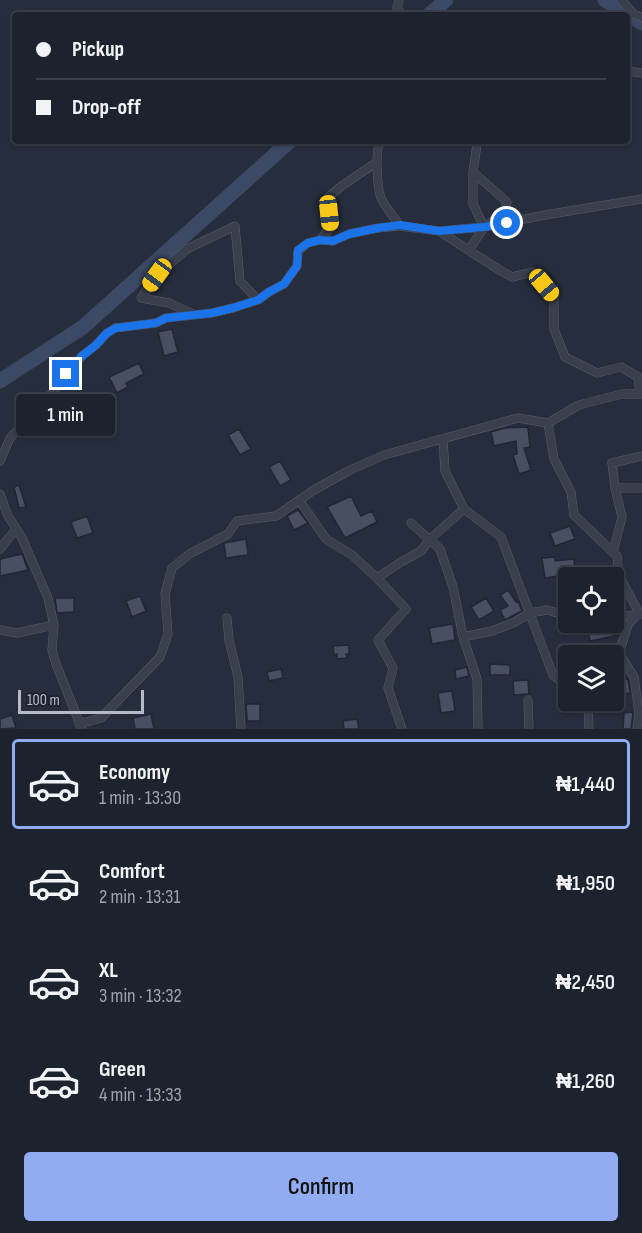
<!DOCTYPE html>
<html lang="en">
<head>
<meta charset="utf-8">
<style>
	body { margin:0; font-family:"Sofia Sans Condensed",sans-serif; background:#252a36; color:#f1f3f6; height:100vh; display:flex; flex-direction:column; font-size:22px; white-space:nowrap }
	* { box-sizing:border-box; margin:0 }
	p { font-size:20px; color:#a0a4aa }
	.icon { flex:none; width:33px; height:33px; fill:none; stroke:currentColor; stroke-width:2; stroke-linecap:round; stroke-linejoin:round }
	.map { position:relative; height:729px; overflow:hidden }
	.details { display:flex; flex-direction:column; background:#1c222e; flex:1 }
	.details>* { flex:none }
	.guide { position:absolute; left:12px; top:12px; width:618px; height:132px; border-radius:6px; box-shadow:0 2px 4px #0004,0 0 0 2px #3a3f4a; display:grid; align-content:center; height:132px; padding:0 24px; background:#1c222e }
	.buttons { position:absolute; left:558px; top:567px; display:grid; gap:12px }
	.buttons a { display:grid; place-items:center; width:66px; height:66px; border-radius:6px; background:#1c222e; box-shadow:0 2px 4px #0004,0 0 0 2px #3a3f4a; font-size:30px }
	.scale { position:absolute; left:18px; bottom:15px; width:126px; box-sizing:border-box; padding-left:6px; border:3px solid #b5bac8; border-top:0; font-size:16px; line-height:21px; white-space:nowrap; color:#b5bac8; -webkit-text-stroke:4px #1e2432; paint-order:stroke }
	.end { position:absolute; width:27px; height:27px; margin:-14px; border:8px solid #1a73e8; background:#fff; box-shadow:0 0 0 3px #fff }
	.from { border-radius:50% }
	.bubble { position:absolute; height:42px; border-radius:6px; background:#1c222e; box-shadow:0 2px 4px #0004,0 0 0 2px #3a3f4a; font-size:20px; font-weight:600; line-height:42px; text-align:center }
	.car { position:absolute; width:18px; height:36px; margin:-18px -9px; border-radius:8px; box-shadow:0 0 4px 2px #0007; background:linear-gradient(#f5c518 24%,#345 0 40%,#f5c518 0 76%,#345 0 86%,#f5c518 0) }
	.guide b { display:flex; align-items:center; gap:21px; height:57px; font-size:22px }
	.guide b+b { border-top:2px solid #3a3f4a }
	.guide i { width:15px; height:15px; background:#f1f3f6 }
	ul { padding:10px 0 0; list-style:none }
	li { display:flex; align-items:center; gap:18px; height:90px; margin:0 12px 9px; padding:0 12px; border:3px solid transparent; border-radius:6px }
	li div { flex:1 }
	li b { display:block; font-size:22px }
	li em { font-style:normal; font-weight:600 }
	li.current { border-color:#91acf1 }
	li>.icon { width:54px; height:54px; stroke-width:1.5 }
	.action { display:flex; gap:12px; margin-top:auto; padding:12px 24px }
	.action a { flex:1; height:69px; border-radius:6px; background:#91acf1; color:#111; font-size:24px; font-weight:600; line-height:69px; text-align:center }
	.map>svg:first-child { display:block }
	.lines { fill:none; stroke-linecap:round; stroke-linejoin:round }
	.river { stroke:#3c4964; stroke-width:15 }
	.building { fill:#474f60; stroke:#202634; stroke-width:1.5 }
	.street-casing { stroke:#575d6b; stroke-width:9 }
	.street { stroke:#393f4d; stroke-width:8 }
	.route { stroke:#1a73e8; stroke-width:8 }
</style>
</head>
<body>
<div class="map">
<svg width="642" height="729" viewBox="0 0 642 729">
	<rect width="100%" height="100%" fill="#262d3d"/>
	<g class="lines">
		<path class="river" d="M605,0L642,23
			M429,15L446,0
			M0,381L83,327L290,141"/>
	</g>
	<path class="building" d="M172,329L178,352L164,356L158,332Z
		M139,363L144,374L126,383L128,387L117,393L109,377Z
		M528,427L530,447L524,448L531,470L519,474L513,455L517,454L516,441L494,446L491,432L505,428Z
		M239,429L251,449L240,455L228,435Z
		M280,461L291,480L280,486L269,467Z
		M19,485L26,507L19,508L14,487Z
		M351,496L361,516L372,511L377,522L345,538L327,507Z
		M298,510L308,523L294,530L287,516Z
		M87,516L93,533L77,538L71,522Z
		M570,526L575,539L555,546L550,533Z
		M246,539L248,555L226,558L224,543Z
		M22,554L28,570L0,576V559Z
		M555,557V561L574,559L575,573L545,578L542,558Z
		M508,590L516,602L518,601L522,611L505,620L500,610L508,606L500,595Z
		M140,596L146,611L132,617L126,601Z
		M55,598H74V612L57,613Z
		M486,598L494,611L479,620L471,607Z
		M587,622H602V624L618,622L620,631L619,635L590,641Z
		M453,624L455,640L432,644L429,628Z
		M349,645V654H346L347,658L337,659V654L334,655L333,646Z
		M490,664L510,665V675H490Z
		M467,667L469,676L456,679L455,670Z
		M281,669L283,678L269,681L267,672Z
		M628,679L630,693L614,695V680Z
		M528,680L529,694L514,695L513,681Z
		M452,691L455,711L441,713L438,693Z
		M246,704H260V721H247Z
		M631,712L633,714L631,729H623L624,713Z
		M151,714L154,729H135L133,718Z
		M12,715L16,728L0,729V719Z
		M357,719L359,729H344L343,721Z"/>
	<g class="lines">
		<g class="street-casing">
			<path id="street" d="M399,0L397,8L402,15
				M621,0L634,14L642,17
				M627,71L642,73
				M380,141C375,151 377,187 381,198C385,207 394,217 400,226
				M473,172L477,144L478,141
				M439,231L493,266L512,277L533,272L554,297V329L565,357L597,373L621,367L638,377L640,394
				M320,240L330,228L327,198L343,185L377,162
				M469,250L484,227L504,214L507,202L473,172V204L484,227
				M193,314L169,303L141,298L157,275L187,249L235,226L240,281L258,300
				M548,423L554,459L571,492L574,515L617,556L619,575L632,600L639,612L628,625L619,653L634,677L639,713L637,729
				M443,439L445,471L464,509L501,537L553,675L568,687
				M0,461L10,438L53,392L82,356L96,345L107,333L115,328L156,323L166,318L212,313L233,308L258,300L269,292L284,284L297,266L298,251L308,243L320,240L333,241L349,234L378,228L400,226L439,231L484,227L545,215L642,199
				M615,488H642
				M0,494L8,516L22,538L48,598L54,625L52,650L56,664L82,729
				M299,500L326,539L352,555L377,578L401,562L421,551L430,539L464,509
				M411,523L440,549L453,587L463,637L477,679L478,729
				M0,549L16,529
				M613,552L622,517L615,488L612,463L642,456
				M377,578L406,609L378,640L393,668L388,688L402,729
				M614,616L639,615
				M227,618L229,640L238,677L241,729
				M0,630L17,633L54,625
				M463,637L492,631L513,623L530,613L547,610L568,616
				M593,656L594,654L598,656
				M528,700L529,729
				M586,700L588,702L589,729
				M79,724L101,718L160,657L168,634L165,594L172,568L191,553L228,534L237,521L276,516L314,490L348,471L384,455L518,418L548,423L579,405L622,394H642"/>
		</g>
		<use href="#street" class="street"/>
	</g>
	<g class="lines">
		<path class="route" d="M66,374L82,356L96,345L107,333L116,328L156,323L166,318L212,313L233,308L258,300L269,292L284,284L297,266L298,250L308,243L320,240L333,241L349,234L378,228L400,225L439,231L484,227L507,223"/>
	</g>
</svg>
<div class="buttons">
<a><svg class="icon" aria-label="locate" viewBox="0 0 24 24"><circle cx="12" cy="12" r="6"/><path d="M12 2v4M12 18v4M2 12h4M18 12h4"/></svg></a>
<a><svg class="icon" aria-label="layers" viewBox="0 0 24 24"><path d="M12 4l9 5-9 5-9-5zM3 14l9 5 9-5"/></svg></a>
</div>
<div class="scale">100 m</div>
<i class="end from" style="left:507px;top:223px"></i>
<i class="end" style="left:66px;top:374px"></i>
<div class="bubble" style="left:16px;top:394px;width:99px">1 min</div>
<i class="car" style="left:329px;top:213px;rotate:174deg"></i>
<i class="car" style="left:157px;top:275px;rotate:216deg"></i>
<i class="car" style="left:544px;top:285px;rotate:140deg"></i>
<div class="guide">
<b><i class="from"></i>Pickup</b>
<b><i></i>Drop-off</b>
</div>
</div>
<section class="details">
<ul>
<li class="current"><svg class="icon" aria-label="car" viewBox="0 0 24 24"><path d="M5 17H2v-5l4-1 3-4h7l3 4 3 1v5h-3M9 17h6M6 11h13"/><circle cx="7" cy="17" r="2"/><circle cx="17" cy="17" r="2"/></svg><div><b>Economy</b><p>1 min · 13:30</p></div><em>₦1,440</em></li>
<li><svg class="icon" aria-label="car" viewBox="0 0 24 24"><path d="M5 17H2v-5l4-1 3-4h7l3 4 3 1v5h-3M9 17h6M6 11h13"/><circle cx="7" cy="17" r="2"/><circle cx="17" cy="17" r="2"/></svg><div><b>Comfort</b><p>2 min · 13:31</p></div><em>₦1,950</em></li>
<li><svg class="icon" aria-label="car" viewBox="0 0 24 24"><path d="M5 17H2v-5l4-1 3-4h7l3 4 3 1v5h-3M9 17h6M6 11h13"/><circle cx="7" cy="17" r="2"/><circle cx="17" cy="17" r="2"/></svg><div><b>XL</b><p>3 min · 13:32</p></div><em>₦2,450</em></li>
<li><svg class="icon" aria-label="car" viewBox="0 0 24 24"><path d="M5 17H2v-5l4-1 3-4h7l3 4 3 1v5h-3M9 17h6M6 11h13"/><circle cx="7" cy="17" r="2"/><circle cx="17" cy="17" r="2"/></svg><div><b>Green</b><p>4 min · 13:33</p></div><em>₦1,260</em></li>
</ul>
<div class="action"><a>Confirm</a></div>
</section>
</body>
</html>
